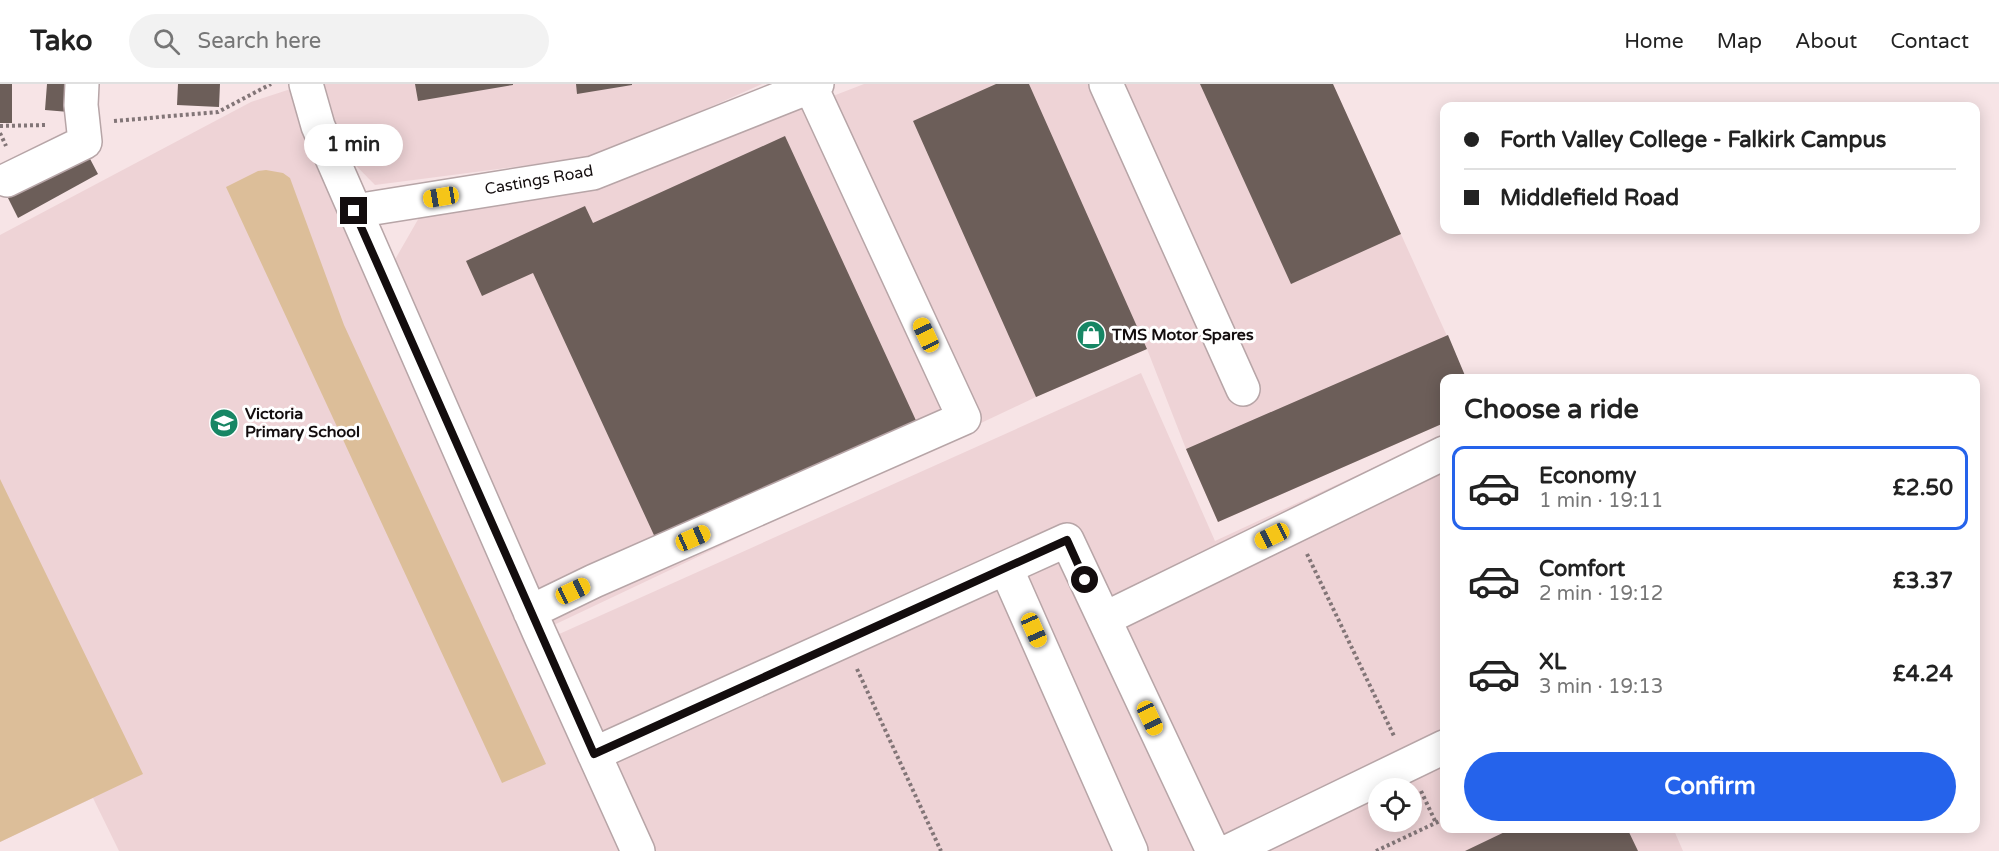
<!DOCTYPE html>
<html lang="en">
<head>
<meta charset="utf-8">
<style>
	body { margin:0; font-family:"Varela Round",sans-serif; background:#f2f2f2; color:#222; height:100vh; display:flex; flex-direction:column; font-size:22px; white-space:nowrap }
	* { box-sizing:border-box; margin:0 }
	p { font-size:20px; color:#767676 }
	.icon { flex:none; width:33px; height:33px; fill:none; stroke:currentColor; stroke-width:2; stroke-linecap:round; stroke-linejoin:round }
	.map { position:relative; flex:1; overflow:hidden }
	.panel { position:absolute; left:1440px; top:290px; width:540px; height:459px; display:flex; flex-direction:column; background:#fff; border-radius:12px; box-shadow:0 3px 15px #0003 }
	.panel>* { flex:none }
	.guide { position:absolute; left:1440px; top:18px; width:540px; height:132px; border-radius:12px; box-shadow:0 3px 15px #0003; display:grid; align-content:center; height:132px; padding:0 24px; background:#fff }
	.controls { position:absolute; left:1368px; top:694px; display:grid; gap:12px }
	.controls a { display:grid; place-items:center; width:54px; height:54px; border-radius:50%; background:#fff; box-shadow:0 3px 15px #0003; font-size:30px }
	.end { position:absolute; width:27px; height:27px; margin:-14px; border:8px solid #130d0e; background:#fff; box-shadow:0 0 0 3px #fff }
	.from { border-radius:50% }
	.bubble { position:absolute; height:42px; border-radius:21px; background:#fff; box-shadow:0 3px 15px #0003; font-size:20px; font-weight:800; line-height:42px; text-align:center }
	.car { position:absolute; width:18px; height:36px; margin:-18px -9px; border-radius:8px; box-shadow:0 0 4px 2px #0007; background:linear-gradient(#f5c518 24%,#345 0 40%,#f5c518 0 76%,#345 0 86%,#f5c518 0) }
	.guide b { display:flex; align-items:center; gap:21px; height:57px; font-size:22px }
	.guide b+b { border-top:2px solid #e0e0e0 }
	.guide i { width:15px; height:15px; background:#222 }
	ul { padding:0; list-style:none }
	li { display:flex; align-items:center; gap:18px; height:84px; margin:0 12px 9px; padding:0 12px; border:3px solid transparent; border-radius:12px }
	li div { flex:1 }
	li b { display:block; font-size:22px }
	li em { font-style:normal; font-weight:800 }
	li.active { border-color:#2563eb }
	li>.icon { width:54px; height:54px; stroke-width:1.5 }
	h2 { padding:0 24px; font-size:27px; line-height:72px }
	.button { display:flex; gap:12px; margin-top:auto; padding:12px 24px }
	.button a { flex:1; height:69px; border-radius:36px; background:#2563eb; color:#fff; font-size:24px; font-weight:800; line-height:69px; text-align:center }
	header { display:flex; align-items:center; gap:36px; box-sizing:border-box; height:84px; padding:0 30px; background:#fff; border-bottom:2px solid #e0e0e0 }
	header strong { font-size:28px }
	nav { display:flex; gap:33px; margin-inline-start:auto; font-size:21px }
	.search { width:420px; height:54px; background:#f2f2f2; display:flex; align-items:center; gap:15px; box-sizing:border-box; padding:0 21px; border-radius:33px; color:#767676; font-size:22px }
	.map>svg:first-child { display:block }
	.built { fill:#eed3d6; fill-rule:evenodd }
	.green { fill:#dcbe99 }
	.building { fill:#6c5e59 }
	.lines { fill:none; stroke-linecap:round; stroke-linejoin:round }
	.minor-casing { stroke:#b7a5a7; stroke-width:36 }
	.path { stroke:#827577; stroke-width:4; stroke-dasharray:3 3; stroke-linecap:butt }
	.minor { stroke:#fff; stroke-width:33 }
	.route { stroke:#130d0e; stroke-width:8 }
	.labels { text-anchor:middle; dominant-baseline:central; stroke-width:6; stroke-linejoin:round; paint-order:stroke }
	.street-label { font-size:16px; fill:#130d0e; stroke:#fff }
	.poi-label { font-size:16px; font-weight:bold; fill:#130d0e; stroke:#fff; text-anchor:start }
</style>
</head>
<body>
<header>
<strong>Tako</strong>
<div class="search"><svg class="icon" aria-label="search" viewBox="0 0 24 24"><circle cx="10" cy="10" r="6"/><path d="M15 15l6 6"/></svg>Search here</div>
<nav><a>Home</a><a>Map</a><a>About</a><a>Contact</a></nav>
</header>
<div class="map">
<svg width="1999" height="767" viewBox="0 0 1999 767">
	<rect width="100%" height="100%" fill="#f7e4e6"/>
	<path class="built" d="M306,0H762L600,72L375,101L319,44L393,179L420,132L600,102L864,0H1333L1466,294H1444V339L1218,438L1186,365L1147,265L1036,313L539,548L638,767H119L93,714L0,758V151L251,18Z
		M1141,289L1215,457L1444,351V744H1673L1683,767H656L557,551ZM1378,705H1412V738H1378Z"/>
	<path class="green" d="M266,86L283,89L290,94L344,241L546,680L502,699L226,103L258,87Z
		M0,395L143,690L0,758Z"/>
	<path class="building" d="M0,0H12V39H0Z
		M47,0H71L69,28L45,26Z
		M178,0H220L219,23L177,21Z
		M415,0H513V1L418,17Z
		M576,0H632V1L577,10Z
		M996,0H1029L1147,265L1036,313L913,37Z
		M1200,0H1333L1401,150L1291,200Z
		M785,52L919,343L659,462L533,189L482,212L466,177L585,122L593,139Z
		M88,71L98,90L18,134L8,114Z
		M1448,251L1466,294H1444V339L1218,438L1186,365Z
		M1513,744H1627L1638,767H1465Z"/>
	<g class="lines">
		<g class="minor-casing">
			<path id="minor" d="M306,0L318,42L539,548L638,767
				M1106,0L1243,305
				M7,96L85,58L81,21L82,0
				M355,127L593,89L817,0
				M1006,484L1131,767
				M530,528L594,497L964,334L811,3
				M1104,535L1444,369
				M594,670L1067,456L1213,767
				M1229,767L1444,663"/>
		</g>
		<path class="path" d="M114,37L218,28L271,0
			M0,42L47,41
			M0,49L6,62
			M1307,470L1394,652
			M857,585L941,767
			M1421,707L1436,739
			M1376,767L1444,735"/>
		<use href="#minor" class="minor"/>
	</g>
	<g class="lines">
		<path class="route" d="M354,127L594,670L1067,456L1085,496"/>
	</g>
	<defs>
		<g id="shop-disc" transform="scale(1.5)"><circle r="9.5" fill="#178664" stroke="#fff"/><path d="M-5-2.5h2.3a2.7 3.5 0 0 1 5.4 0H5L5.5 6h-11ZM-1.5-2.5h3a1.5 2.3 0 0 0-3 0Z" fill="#fff"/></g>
		<g id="school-disc" transform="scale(1.5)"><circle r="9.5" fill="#178664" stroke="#fff"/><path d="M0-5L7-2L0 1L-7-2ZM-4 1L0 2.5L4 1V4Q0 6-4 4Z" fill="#fff"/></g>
	</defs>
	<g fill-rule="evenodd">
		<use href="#shop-disc" x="1091" y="251"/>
		<use href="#school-disc" x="224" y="339"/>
	</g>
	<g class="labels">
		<g class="street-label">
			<text transform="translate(539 96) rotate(-10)">Castings Road</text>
		</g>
		<g class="poi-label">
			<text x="1112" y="251">TMS Motor Spares</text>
			<text x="245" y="330">Victoria<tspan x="245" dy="18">Primary School</tspan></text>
		</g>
	</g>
</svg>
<div class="controls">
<a><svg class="icon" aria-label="locate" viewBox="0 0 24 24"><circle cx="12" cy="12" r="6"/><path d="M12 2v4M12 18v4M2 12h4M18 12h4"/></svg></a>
</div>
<i class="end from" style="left:1085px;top:496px"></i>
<i class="end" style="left:354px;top:127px"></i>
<div class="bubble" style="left:304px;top:40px;width:99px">1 min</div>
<i class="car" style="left:441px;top:113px;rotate:261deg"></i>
<i class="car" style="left:926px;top:251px;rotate:335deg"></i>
<i class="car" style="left:1272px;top:452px;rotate:244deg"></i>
<i class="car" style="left:693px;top:454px;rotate:66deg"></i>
<i class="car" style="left:573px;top:507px;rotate:65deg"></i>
<i class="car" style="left:1034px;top:546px;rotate:156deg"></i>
<i class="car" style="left:1150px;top:634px;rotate:155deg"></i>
<div class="guide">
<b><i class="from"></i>Forth Valley College - Falkirk Campus</b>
<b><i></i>Middlefield Road</b>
</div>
<section class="panel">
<h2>Choose a ride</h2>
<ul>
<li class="active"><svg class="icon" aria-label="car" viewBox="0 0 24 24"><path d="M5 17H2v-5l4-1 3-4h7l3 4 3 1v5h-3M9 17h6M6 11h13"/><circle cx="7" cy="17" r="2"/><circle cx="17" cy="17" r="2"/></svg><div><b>Economy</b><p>1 min · 19:11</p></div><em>£2.50</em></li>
<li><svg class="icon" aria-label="car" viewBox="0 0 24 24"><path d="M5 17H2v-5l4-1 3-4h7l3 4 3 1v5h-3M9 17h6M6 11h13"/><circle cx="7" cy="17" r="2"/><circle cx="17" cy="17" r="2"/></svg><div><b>Comfort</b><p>2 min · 19:12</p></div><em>£3.37</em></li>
<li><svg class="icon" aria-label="car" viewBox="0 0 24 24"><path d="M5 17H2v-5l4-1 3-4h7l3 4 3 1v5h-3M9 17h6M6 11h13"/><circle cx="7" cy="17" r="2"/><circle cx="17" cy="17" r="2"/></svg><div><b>XL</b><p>3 min · 19:13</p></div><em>£4.24</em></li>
</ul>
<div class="button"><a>Confirm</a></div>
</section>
</div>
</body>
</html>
